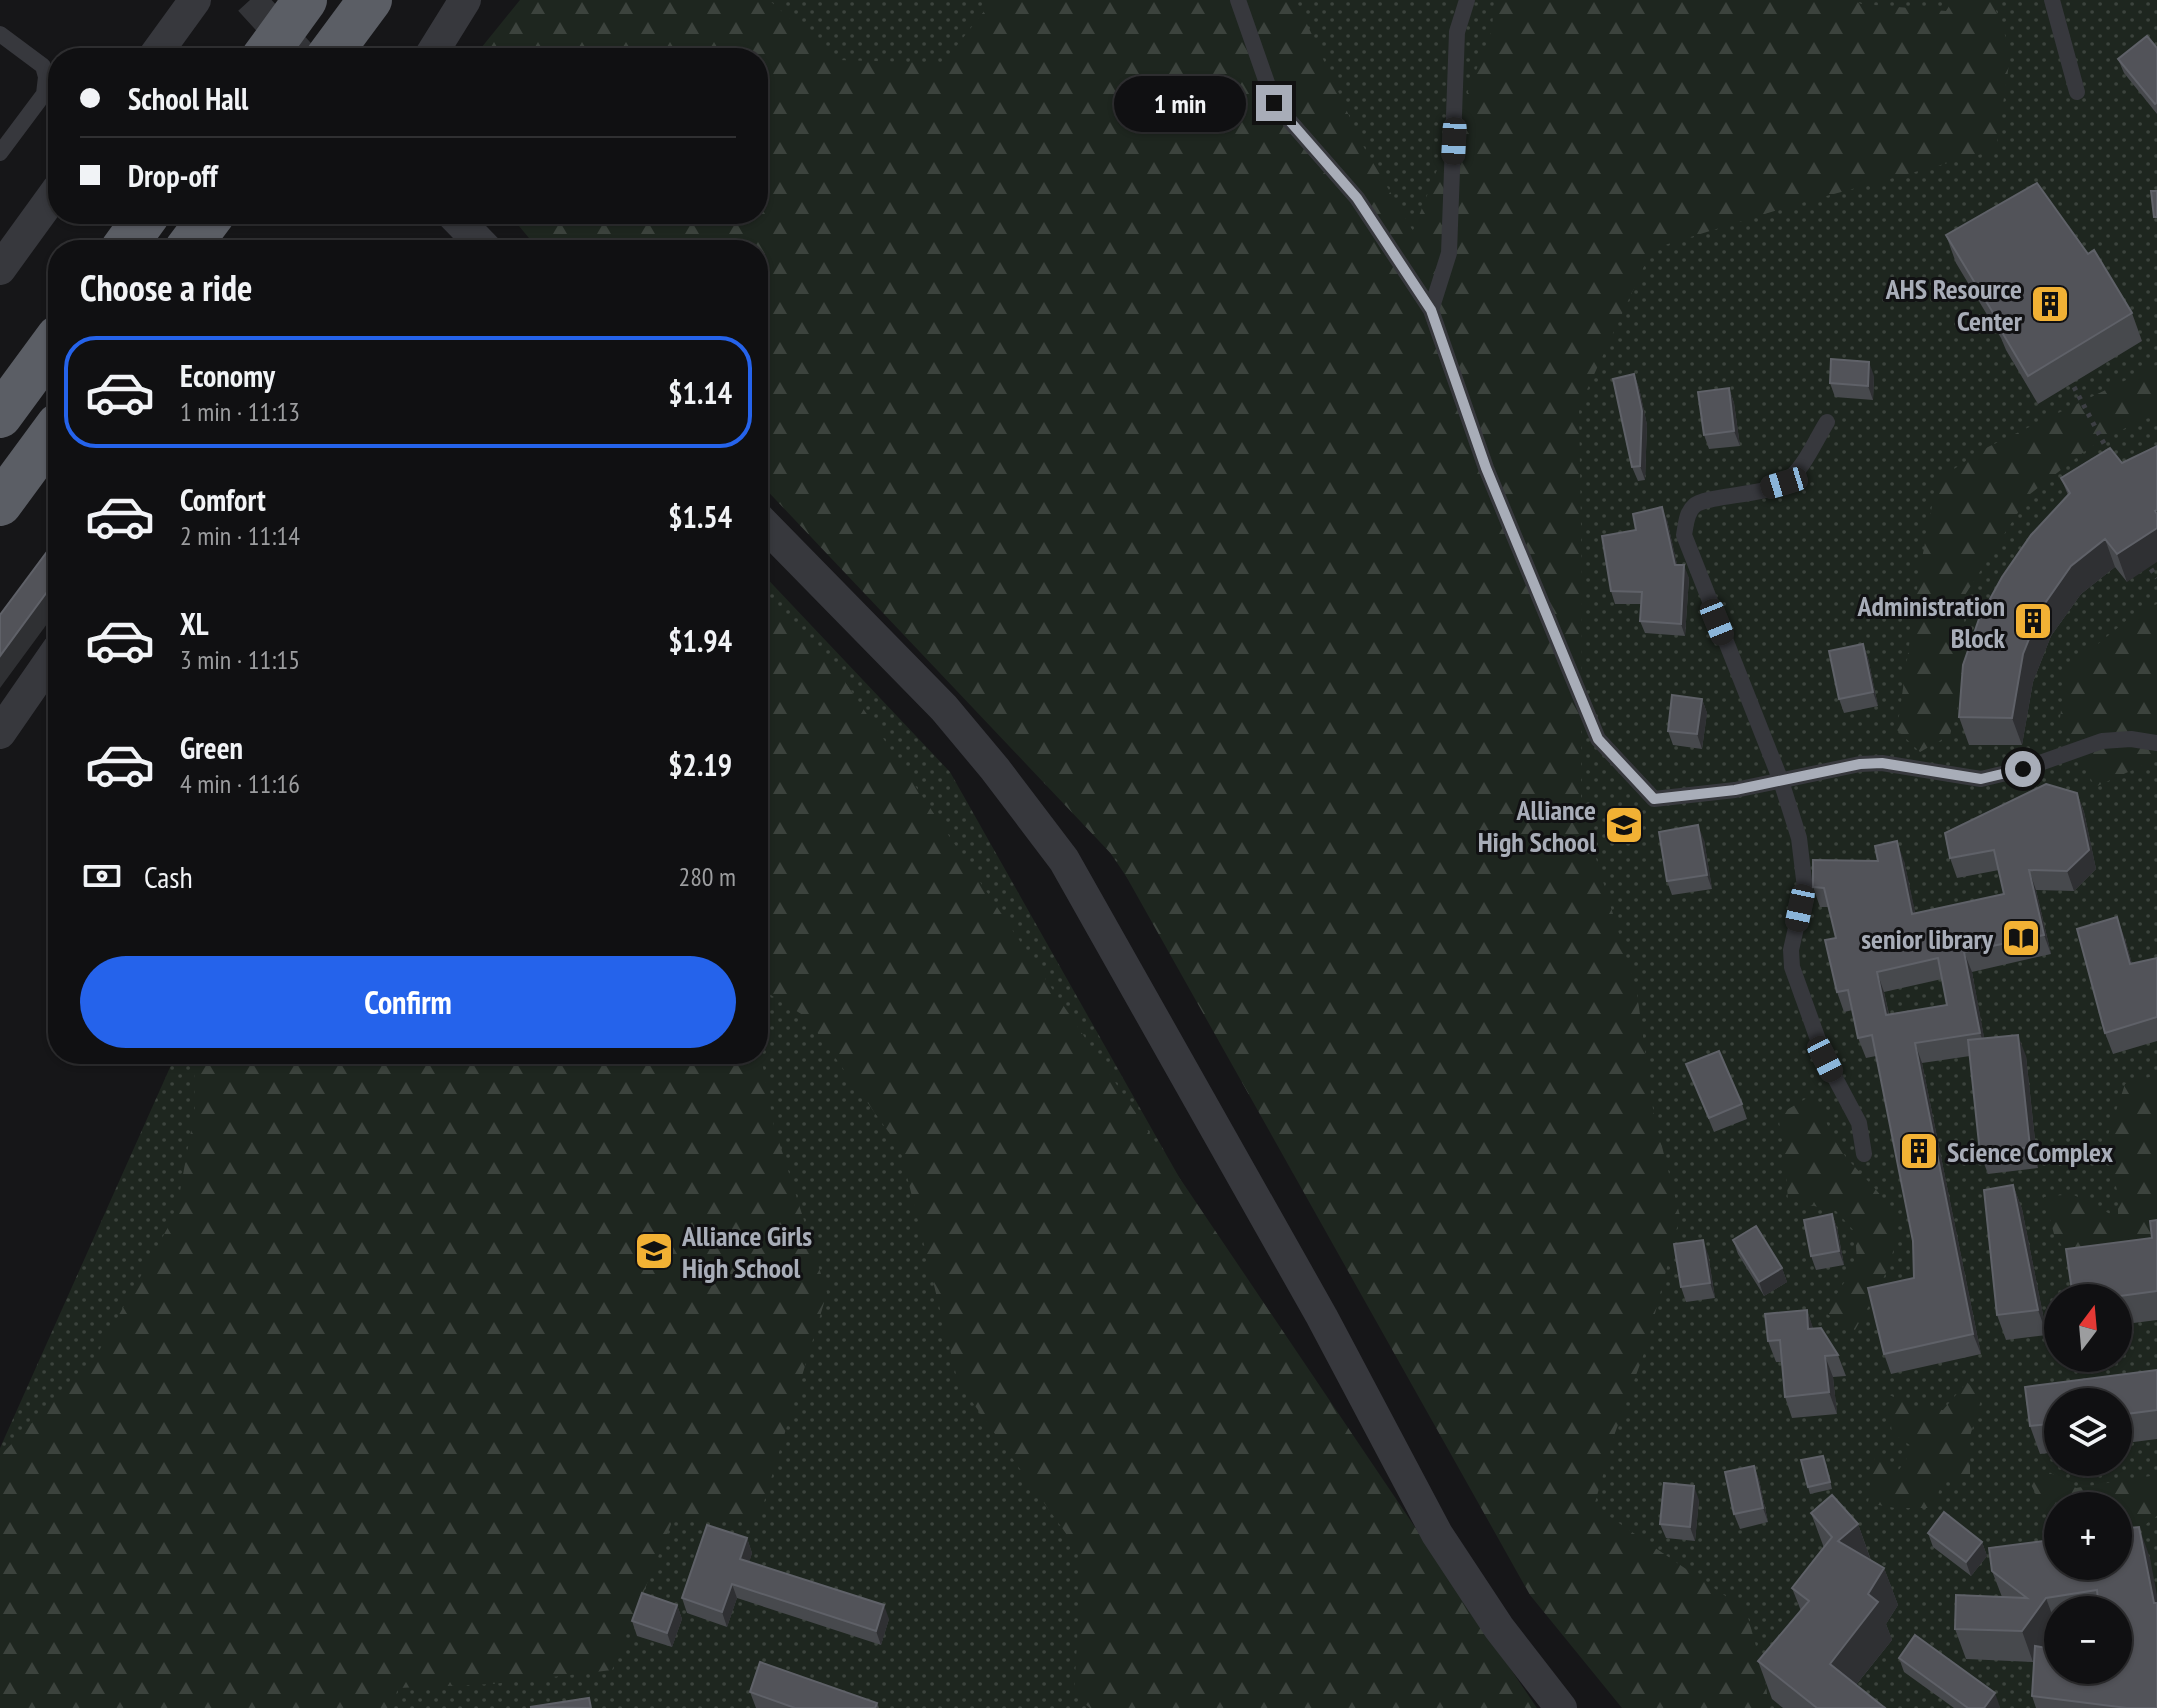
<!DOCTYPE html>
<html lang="en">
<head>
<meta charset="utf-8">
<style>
	body { margin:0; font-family:"PT Sans Narrow",sans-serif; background:#1e1e20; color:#f1f3f6; height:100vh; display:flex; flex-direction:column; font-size:30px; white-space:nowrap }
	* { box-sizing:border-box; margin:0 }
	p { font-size:26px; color:#9c9d9f }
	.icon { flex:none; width:44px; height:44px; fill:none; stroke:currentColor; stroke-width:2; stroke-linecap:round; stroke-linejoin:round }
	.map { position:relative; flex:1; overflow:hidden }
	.details { position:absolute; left:48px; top:240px; width:720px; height:824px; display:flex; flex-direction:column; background:#101012; border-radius:32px; box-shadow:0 2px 6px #0004,0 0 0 2px #303032 }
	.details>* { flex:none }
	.banner { position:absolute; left:48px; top:48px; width:720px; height:176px; border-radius:32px; box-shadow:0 2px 6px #0004,0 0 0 2px #303032; display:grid; align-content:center; height:176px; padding:0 32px; background:#101012 }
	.needle { width:52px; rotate:16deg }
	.tools { position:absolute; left:2044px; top:1284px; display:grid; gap:16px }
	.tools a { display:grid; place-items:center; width:88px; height:88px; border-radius:50%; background:#101012; box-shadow:0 2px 6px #0004,0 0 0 2px #303032; font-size:40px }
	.end { position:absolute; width:36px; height:36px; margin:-18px; border:10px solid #a8adb8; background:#111; box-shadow:0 0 0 4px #111 }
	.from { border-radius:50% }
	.bubble { position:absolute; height:56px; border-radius:28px; background:#101012; box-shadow:0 2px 6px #0004,0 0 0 2px #303032; font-size:26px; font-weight:800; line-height:56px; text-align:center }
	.car { position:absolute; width:24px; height:48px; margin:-24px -12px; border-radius:10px; box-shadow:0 0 6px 2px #0007; background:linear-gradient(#222 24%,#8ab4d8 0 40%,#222 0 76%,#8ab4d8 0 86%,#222 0) }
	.banner b { display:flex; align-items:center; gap:28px; height:76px; font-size:30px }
	.banner b+b { border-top:2px solid #303032 }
	.banner i { width:20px; height:20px; background:#f1f3f6 }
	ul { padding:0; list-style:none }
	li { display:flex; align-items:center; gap:24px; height:112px; margin:0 16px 12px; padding:0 16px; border:4px solid transparent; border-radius:32px }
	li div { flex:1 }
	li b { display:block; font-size:30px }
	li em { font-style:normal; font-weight:800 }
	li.current { border-color:#2563eb }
	li>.icon { width:72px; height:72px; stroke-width:1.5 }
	h2 { padding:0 32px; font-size:36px; line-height:96px }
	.pay { display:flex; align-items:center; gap:20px; height:88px; padding:0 32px; font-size:30px }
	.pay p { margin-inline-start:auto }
	.action { display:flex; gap:16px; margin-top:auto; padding:16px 32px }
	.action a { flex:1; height:92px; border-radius:48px; background:#2563eb; color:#fff; font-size:32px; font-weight:800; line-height:92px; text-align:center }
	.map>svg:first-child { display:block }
	.grass { fill:url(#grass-dots); fill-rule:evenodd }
	.forest { fill:url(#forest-firs) }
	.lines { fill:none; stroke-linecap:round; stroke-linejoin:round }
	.minor-tunnel { stroke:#333438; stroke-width:32; stroke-dasharray:32 16; stroke-linecap:butt }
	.path { stroke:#3d3f44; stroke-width:5; stroke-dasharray:4 6; stroke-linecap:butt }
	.service { stroke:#37383d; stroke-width:16 }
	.minor { stroke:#37383d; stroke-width:32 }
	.trunk { stroke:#5b5e65; stroke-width:44 }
	.wall { fill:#47494d; fill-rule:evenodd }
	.shaded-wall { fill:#2f3033 }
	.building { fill:#525359; stroke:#5f6168; stroke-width:2; fill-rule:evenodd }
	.route { stroke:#a8adb8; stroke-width:10 }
	.labels { text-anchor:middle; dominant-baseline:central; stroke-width:6; stroke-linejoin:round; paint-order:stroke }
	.poi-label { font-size:28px; font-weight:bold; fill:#a8adb8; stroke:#111113; text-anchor:end }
</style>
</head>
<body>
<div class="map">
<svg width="2157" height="1708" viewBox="0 0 2157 1708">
	<defs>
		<pattern id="grass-dots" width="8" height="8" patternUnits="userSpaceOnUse" patternTransform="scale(2)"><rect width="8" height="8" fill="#1e261f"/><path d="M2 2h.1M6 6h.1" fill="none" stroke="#3c433d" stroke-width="1.8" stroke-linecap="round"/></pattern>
		<pattern id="forest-firs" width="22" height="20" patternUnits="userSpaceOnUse" patternTransform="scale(2)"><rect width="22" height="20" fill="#1e261f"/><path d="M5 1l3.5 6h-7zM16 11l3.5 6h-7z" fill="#3c433d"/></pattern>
	</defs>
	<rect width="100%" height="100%" fill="#161618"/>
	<path class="grass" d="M652,0H2157V1708H1638L1157,922L1026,728L758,250V58ZM2058,1298H2118V1358H2058ZM2058,1402H2118V1462H2058ZM2058,1506H2118V1566H2058ZM2058,1610H2118V1670H2058Z
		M758,569L950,772L1357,1492L1520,1708H0V1448L176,1054H758Z"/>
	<path class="forest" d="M520,0H769L837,60L943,63L993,0H1296L1362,144L1413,231L1492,30L1494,0H1854L1861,4L1946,11L1953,0H1992L2011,51L1996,150L1797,204L1652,249L1579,407L1582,587L1581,809L1637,993L1654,1116L1680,1216L1647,1345L1615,1433L1594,1506L1746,1610L1765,1679L1769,1708H1622L1530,1595L1117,860L758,481V250H539L509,214H758V58H473Z
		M2157,365V417L2142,419L2089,448L2030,494L1963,598L1967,673L1950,735L1920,752L1897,730L1920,569L1937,480L1988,447Z
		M758,589L829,658L1537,1708H1090L1074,1695L1082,1556L958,1382L900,1148L806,1017L758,987Z
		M2157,604V754L2148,763L2095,787L2060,718L2066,670L2131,617Z
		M758,1040L774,1126L827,1293L758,1522H672L612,1670L493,1684L398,1688L392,1708H0V1456L96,1356L176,1213L195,1109L194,1054H758Z
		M2157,1075V1233L2122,1253L2074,1264L2054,1234L2044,1197L2072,1194L2118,1218V1194L2105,1144L2125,1084Z
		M1814,1094C1822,1111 1828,1128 1837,1144C1853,1173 1899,1200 1896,1234C1893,1269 1872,1300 1855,1330L1825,1313L1857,1262L1855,1232L1836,1211L1788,1200L1785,1158L1778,1115Z
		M1967,1382L1982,1397L1970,1436V1476L1941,1482L1935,1508H1895L1868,1503L1875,1453L1896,1474L1914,1448L1892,1433L1887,1394L1921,1409L1943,1410Z
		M2049,1472L2076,1488L2157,1475V1516L2135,1532L2118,1526V1506H2058V1527H2054L2030,1483Z"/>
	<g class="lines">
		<path class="minor-tunnel" d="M250,0L303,58"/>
		<path class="path" d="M2074,387L2109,453
			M2151,569L2157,578"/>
		<path class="service" d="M1238,0L1274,103L1357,198L1431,310L1486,468L1598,739L1654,799L1735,790L1860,764L1882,763L1981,779L2023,769L2102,741L2131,739L2157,743
			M2052,0L2077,92
			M0,34L43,66L46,77L44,94L0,153
			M1431,310L1449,253L1457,32L1467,0
			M1827,422C1815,441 1803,471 1784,483C1763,496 1705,495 1694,506C1686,513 1686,525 1684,535L1781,781L1799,838L1805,888L1791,950L1792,967L1825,1059L1859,1123L1864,1154"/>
		<path class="minor" d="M153,58L195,0
			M429,58L465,0
			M452,214L487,250
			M0,269L58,189
			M758,518L944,708L995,769L1064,860L1322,1317L1437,1534L1499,1628L1561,1708
			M0,733L58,649"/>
		<path class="trunk" d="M263,58L305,0
			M327,58L370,0
			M122,250L148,214
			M186,250L213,214
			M0,416L58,337
			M0,504L58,425"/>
	</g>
	<path class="wall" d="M2157,48V114L2124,73L2118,59Z
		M1946,235L2088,254L2132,313L2142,341L2038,404L2006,350L2001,338L1956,263Z
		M1634,374L1639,388L1647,425L1645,480L1638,481L1632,467Z
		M1874,376L1873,400L1835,397L1830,383Z
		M1729,388L1734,403L1740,446L1709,449L1704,435Z
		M2110,448L2127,582L2115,567L2081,594L2051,636L2033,682L2022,745H1969L1959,717L2068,495L2061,478Z
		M1667,520L1677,565L1689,578L1685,636L1645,633L1640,621L1641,604H1615L1611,591L1636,530Z
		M1863,644L1868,658L1878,706L1844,713L1839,699Z
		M1702,699L1707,713L1702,749L1673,745L1668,731Z
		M2077,793L2084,812L2096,869L2074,891L2036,890L2051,954L1972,972L1984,1038L2026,1056L2038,1168L1988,1174L1980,1153L1970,1056L1922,1063L1981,1354L1891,1374L1884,1354L1914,1278L1913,1241L1876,1056L1866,1058L1858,1038L1853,1010L1844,1012L1837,992L1836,938L1829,907H1820L1813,887L1904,861L1915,913L2004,894L1999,870L1957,878L1950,858ZM1942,979L1947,1005L1889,1014L1884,992Z
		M1704,840L1712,889L1672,895L1667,881Z
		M2125,939L2132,964L2157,958V1041L2113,1054L2105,1033Z
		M1686,1064L1742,1104L1747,1119L1714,1132Z
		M2013,1185L2022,1209L2047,1335L2006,1340L1997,1315Z
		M1832,1214L1837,1228L1844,1265L1816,1270L1811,1256Z
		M2157,1220V1320L2118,1325V1298H2073L2152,1238Z
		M1733,1240L1782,1268L1787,1282L1764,1296L1738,1254Z
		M1708,1254L1715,1298L1686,1302L1681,1287Z
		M1807,1310L1813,1329L1838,1355L1846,1376L1833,1377L1837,1414L1792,1418L1785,1397L1782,1362H1776L1768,1341Z
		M2157,1370V1439L2118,1444V1402H2058V1452L2040,1454L2030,1426L2025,1387Z
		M1826,1463L1832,1489L1810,1494L1808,1487Z
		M1754,1466L1759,1480L1768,1522L1740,1529L1734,1514Z
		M1699,1500L1695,1541L1666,1538L1660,1524Z
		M1811,1513L1858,1524L1871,1560L1884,1568L1898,1605L1886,1624L1892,1640L1856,1685L1885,1708H1783L1772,1699L1758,1661L1801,1611L1792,1588L1824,1548Z
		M2058,1521V1566L2150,1558L2157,1708H2036L2032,1696L2034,1659L2033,1662L1966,1659L1955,1629L2002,1597L1992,1571L2052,1540ZM2058,1610H2118V1670L2043,1647L2058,1628Z
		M1928,1533L1982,1542L1987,1556L1971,1576L1933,1547Z
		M747,1538L752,1553L749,1562L889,1619L881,1645L737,1598L727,1627L687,1613L682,1598Z
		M677,1605L682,1619L672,1647L637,1636L632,1621Z
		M1899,1658L2000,1707L1999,1708H1954L1904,1672Z
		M750,1692L877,1703L879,1708H756Z"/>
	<path class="shaded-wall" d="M1869,362L1874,376L1873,400L1868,386Z
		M1634,374L1639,388L1647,425L1645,480L1640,466Z
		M1729,388L1734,403L1740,446L1734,431Z
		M1662,507L1667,520L1680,577L1675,565Z
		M2157,528V562L2127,582L2117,554Z
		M2105,539L2115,567L2081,594L2051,636L2033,682L2022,745L2012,718L2023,654L2041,609L2071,566Z
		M1684,565L1689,578L1685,636L1681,624Z
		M58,577V609L0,688V656Z
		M1863,644L1868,658L1878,706L1873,692Z
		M1702,699L1707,713L1702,749L1697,734Z
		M2077,793L2084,812L2096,869L2074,891L2067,871Z
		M1698,825L1704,840L1712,889L1707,875Z
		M1897,841L1904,861L1920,934L1912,914Z
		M2029,870L2036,890L2051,954L2044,935Z
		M2117,917L2125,939L2138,985L2130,964Z
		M1964,952L1972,972L1987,1053L1980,1033Z
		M1877,972L1884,992L1893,1035L1886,1015Z
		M2018,1035L2026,1056L2038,1168L2030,1147Z
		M1915,1043L1922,1063L1981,1354L1973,1334Z
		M2013,1185L2022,1209L2047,1335L2038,1310Z
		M1832,1214L1837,1228L1844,1265L1839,1251Z
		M1703,1240L1708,1254L1715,1298L1710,1283Z
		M1782,1268L1787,1282L1764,1296L1759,1282Z
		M1807,1310L1814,1331L1808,1329Z
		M1825,1356L1833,1377L1837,1414L1829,1392Z
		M1754,1466L1759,1480L1768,1522L1763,1508Z
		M1694,1486L1699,1500L1695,1541L1690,1527Z
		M1858,1524L1871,1561L1838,1541Z
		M2139,1527L2150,1558L2157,1595V1613L2154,1603Z
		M747,1538L752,1553L746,1573L740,1559Z
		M1982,1542L1987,1556L1971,1576L1966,1562Z
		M1884,1568L1898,1605L1886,1624L1892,1640L1843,1701L1830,1664L1868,1594Z
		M732,1584L737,1598L727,1627L722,1612Z
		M2046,1598L2057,1628L2033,1662L2022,1631Z
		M677,1605L682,1619L672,1647L667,1633Z
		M884,1605L889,1619L881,1645L876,1631Z
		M1995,1693L2000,1707L1999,1708H1984Z"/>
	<path class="building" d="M2147,36L2157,48V103L2155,104L2118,59Z
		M2037,183L2088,254L2094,250L2132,313L2028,376L1996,322L1998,321L1946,235Z
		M2151,191H2157V217H2154Z
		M1831,359L1869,362L1868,386L1830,383Z
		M1634,374L1642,411L1640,466L1632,467L1613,379Z
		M1729,388L1734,431L1704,435L1698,392Z
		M2157,446V510L2155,511L2157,514V528L2117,554L2105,539L2071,566L2041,609L2023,654L2012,718L1959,717L1963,665L1979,619L2002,577L2031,535L2070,493L2061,478L2110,448L2122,463Z
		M1662,507L1675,565H1684L1681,624L1640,621L1642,592L1611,591L1602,536L1636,530L1633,514Z
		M58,537V577L0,656V615Z
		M1863,644L1873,692L1839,699L1829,651Z
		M1672,695L1702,699L1697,734L1668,731Z
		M2046,784L2077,793L2089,850L2067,871L2029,870L2044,935L1964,952L1980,1033L1915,1043L1973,1334L1884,1354L1868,1288L1914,1278L1913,1241L1872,1035L1858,1038L1848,990L1837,992L1825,940L1836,938L1824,888L1813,887V860L1878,861L1875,846L1897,841L1912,914L2004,894L1994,850L1950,858L1945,833ZM1938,958L1947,1005L1886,1015L1877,972Z
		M1698,825L1707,875L1667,881L1659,832Z
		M2117,917L2130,964L2157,958V1017L2105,1033L2077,929Z
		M2018,1035L2030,1147L1980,1153L1968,1040Z
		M1719,1051L1742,1104L1709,1118L1686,1064Z
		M2013,1185L2038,1310L1997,1315L1984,1190Z
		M1832,1214L1839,1251L1811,1256L1804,1220Z
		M2157,1220V1291L2105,1298H2073L2066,1249L2152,1238L2150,1221Z
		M1756,1226L1782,1268L1759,1282L1733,1240Z
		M1703,1240L1710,1283L1681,1287L1674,1244Z
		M1807,1310L1808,1329L1821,1328L1838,1355L1825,1356L1829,1392L1785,1397L1780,1340L1768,1341L1765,1314Z
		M2157,1370V1410L2118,1415V1402H2058V1423L2030,1426L2025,1387Z
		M1823,1456L1830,1482L1808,1487L1801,1460Z
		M1754,1466L1763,1508L1734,1514L1725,1472Z
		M1664,1483L1694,1486L1690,1527L1660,1524Z
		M1832,1495L1858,1524L1838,1541L1884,1568L1868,1594L1878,1602L1830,1664L1885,1708H1817L1758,1661L1809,1601L1792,1588L1832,1537L1811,1513Z
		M1944,1512L1982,1542L1966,1562L1928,1533Z
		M2058,1521V1566H2118V1529L2139,1527L2154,1603H2157V1708H2127L2032,1696L2035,1646L2058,1650V1670H2118V1610H2099L2097,1590L2046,1598L2022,1631L1955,1629L1956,1595L2027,1598L1992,1571L1989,1548L2052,1540L2048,1523Z
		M707,1525L747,1538L740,1559L884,1605L876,1631L732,1584L722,1612L682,1598Z
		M642,1593L677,1605L667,1633L632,1621Z
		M1915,1635L1995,1693L1984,1708H1968L1899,1658Z
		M760,1662L877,1703L875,1708H795L750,1692Z
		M589,1698L591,1708L530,1707Z"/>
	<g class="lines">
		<path class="route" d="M1274,103L1357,198L1431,310L1486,468L1598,739L1654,799L1735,790L1860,764L1882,763L1981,779L2023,769"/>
	</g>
	<defs>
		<g id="building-square" transform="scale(2)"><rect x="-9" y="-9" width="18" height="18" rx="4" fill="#f2b134" stroke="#111113"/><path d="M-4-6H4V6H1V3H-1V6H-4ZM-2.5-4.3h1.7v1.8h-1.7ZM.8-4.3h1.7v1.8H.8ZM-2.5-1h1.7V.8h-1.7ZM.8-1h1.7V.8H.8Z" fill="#111"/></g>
		<g id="school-square" transform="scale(2)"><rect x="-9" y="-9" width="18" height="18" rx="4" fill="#f2b134" stroke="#111113"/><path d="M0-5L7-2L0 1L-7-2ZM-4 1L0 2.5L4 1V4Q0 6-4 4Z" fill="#111"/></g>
		<g id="library-square" transform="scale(2)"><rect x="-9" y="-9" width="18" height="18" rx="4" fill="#f2b134" stroke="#111113"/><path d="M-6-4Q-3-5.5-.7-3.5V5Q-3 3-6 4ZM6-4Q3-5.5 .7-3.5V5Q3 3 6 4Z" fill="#111"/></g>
	</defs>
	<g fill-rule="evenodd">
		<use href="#building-square" x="2050" y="304"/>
		<use href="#building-square" x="2033" y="621"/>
		<use href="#school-square" x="1624" y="825"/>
		<use href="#library-square" x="2021" y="938"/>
		<use href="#building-square" x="1919" y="1151"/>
		<use href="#school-square" x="654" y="1251"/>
	</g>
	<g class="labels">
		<g class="poi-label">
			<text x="2022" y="288">AHS Resource<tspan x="2022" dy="32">Center</tspan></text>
			<text x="2005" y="605">Administration<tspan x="2005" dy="32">Block</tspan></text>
			<text x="1596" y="809">Alliance<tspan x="1596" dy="32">High School</tspan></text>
			<text x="1993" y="938">senior library</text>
			<text x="1947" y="1151" text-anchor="start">Science Complex</text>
			<text x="682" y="1235" text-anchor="start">Alliance Girls<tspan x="682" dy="32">High School</tspan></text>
		</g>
	</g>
</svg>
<div class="tools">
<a><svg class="needle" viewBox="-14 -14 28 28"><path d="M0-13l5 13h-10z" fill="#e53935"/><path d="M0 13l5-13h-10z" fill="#9c9d9f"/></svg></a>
<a><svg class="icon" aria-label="layers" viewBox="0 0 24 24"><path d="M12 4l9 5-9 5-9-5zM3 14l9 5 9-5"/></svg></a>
<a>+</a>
<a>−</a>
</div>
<i class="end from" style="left:2023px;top:769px"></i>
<i class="end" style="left:1274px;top:103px"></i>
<div class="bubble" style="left:1114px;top:76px;width:132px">1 min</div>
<i class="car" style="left:1454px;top:141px;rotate:183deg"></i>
<i class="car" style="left:1784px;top:483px;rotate:253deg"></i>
<i class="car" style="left:1717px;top:622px;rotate:158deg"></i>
<i class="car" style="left:1800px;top:908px;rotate:192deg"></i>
<i class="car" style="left:1825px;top:1059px;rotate:153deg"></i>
<div class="banner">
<b><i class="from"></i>School Hall</b>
<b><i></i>Drop-off</b>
</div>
<section class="details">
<h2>Choose a ride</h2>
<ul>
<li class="current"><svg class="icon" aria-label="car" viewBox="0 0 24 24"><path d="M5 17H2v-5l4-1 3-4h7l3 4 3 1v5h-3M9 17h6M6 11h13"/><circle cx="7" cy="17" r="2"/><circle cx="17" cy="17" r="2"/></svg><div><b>Economy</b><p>1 min · 11:13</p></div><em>$1.14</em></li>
<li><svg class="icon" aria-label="car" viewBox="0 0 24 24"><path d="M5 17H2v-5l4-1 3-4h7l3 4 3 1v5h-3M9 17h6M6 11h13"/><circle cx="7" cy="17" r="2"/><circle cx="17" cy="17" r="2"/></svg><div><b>Comfort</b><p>2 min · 11:14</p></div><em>$1.54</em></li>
<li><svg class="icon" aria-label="car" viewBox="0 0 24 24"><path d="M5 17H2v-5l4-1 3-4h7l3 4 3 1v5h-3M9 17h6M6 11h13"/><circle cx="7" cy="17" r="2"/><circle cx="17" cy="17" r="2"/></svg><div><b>XL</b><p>3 min · 11:15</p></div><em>$1.94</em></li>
<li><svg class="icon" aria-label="car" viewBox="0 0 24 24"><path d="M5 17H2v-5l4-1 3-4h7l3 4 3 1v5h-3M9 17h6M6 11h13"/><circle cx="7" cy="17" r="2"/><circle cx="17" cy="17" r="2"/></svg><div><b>Green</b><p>4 min · 11:16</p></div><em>$2.19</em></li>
</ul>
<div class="pay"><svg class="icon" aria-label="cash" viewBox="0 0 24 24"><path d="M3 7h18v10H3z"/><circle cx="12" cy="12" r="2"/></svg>Cash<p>280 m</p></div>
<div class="action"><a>Confirm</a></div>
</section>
</div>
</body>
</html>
